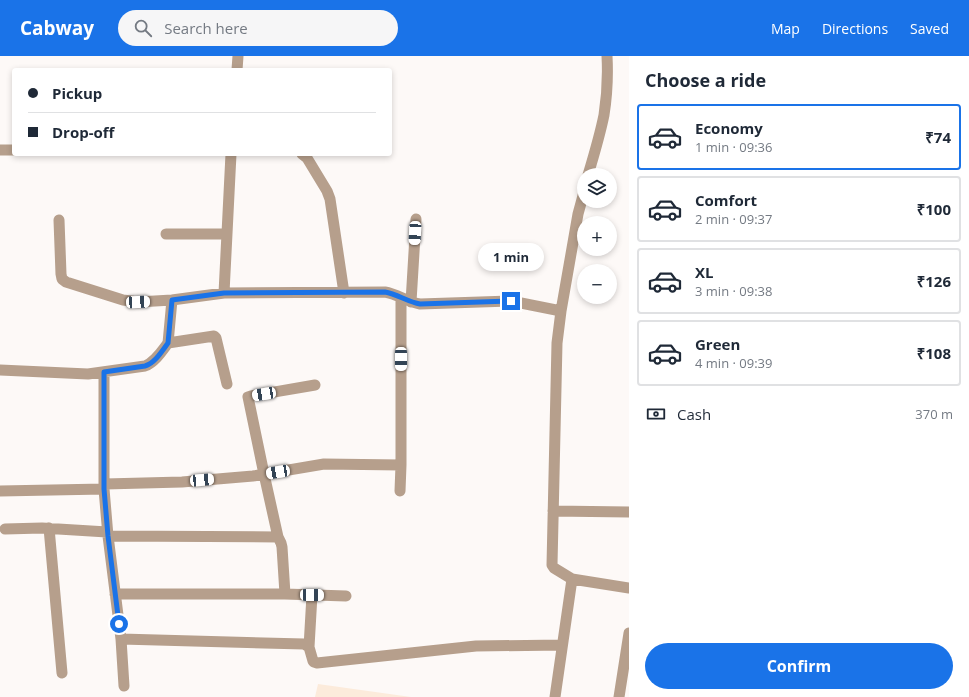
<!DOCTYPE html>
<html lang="en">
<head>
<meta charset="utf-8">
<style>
	body { margin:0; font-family:"Open Sans",sans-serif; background:#f6f6f7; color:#1f2937; height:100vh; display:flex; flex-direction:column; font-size:15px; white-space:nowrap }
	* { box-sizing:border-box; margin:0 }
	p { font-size:13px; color:#747a83 }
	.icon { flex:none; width:22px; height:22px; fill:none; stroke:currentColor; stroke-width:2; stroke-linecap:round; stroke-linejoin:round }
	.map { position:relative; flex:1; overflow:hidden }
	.sheet { display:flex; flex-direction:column; background:#fff; width:340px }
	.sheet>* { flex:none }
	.hud { position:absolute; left:12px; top:12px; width:380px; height:88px; border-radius:4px; box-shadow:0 2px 6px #0003; display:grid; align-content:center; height:88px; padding:0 16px; background:#fff }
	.tools { position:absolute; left:577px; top:112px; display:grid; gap:8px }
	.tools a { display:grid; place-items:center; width:40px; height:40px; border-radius:50%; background:#fff; box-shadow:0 2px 6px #0003; font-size:20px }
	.end { position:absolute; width:18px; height:18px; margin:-9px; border:5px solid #1a73e8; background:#fff; box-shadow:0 0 0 2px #fff }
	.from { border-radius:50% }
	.bubble { position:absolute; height:28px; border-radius:14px; background:#fff; box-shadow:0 2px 6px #0003; font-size:13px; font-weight:700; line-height:28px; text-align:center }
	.car { position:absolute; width:12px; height:24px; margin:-12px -6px; border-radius:5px; box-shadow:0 0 3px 1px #0007; background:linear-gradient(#fff 24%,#345 0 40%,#fff 0 76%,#345 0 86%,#fff 0) }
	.hud b { display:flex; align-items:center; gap:14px; height:38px; font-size:15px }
	.hud b+b { border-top:1px solid #e0e1e3 }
	.hud i { width:10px; height:10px; background:#1f2937 }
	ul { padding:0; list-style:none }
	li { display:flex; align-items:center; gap:12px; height:66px; margin:0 8px 6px; padding:0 8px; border:2px solid #e0e1e3; border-radius:4px }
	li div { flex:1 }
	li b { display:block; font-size:15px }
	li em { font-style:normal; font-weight:700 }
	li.active { border-color:#1a73e8 }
	li>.icon { width:36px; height:36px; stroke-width:1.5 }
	h2 { padding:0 16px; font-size:18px; line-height:48px }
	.pay { display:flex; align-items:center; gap:10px; height:44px; padding:0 16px; font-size:15px }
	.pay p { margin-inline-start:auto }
	.cta { display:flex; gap:8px; margin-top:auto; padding:8px 16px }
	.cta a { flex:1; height:46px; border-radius:24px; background:#1a73e8; color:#fff; font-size:16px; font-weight:700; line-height:46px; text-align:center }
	header { display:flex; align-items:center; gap:24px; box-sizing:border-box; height:56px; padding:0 20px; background:#1a73e8; color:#fff }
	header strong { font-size:19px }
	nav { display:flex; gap:22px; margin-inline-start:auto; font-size:14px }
	.search { width:280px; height:36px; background:#f6f6f7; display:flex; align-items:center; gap:10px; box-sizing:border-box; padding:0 14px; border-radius:22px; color:#747a83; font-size:15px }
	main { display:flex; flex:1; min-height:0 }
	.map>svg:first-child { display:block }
	.built { fill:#fcebdb }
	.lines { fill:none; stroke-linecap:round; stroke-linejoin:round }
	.street { stroke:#b69f8c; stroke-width:11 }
	.route { stroke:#1a73e8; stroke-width:5 }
</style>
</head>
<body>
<header>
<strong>Cabway</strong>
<div class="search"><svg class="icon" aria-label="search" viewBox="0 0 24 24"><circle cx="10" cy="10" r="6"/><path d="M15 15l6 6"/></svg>Search here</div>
<nav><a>Map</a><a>Directions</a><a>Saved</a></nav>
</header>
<main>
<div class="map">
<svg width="629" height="641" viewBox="0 0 629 641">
	<rect width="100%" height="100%" fill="#fdf9f7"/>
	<path class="built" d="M318,628L411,641H315Z"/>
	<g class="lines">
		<path class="street" d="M237,14L238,0
			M0,94H14
			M302,98L307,102L327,135L330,143L344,237
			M588,119C594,99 600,79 604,59C607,40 608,19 607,0
			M584,136L578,158L561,255L557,287L552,509L554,512L572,523L629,532
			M59,164L61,218L62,223L66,226L123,244L138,246L172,244L224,237L385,236C397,238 408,246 420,248L511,245L561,255
			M166,178H227
			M224,237L231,98
			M411,246L416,163
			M168,287L214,280L216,282L227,328
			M0,314L88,318L145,310C155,306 162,295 168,287L172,244
			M104,316V433L108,480L121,583L124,630
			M105,428L182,426L253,420L324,408L401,409
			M0,435L104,433
			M400,435L401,409V242
			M553,455L629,456
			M49,472L62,617
			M5,473L42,472L107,476
			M108,480L278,481
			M115,538H285L346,540
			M285,538L282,491L281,487L278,481L264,418L248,341L251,340L315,329
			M121,583L304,588L309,591L313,605L314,606L317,607L476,590L562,589
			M309,591L312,539
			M555,641L572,523
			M619,641L629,577"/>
	</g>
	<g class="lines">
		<path class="route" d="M119,568L108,480L104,433V316L145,310C155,307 162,295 168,287L172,244L224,237L385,236C397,238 408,246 420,248L511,245"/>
	</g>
</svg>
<div class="tools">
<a><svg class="icon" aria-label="layers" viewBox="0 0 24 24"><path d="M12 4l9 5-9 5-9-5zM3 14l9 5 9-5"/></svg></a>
<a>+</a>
<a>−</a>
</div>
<i class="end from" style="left:119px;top:568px"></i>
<i class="end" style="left:511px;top:245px"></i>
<div class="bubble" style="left:478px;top:187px;width:66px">1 min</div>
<i class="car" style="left:415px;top:177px;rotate:183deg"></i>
<i class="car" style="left:138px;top:246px;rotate:87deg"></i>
<i class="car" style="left:401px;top:303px;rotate:180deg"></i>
<i class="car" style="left:264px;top:338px;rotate:261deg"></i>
<i class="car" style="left:278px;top:416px;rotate:260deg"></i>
<i class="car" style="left:202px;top:424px;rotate:85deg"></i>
<i class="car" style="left:312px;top:539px;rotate:91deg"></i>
<div class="hud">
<b><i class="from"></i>Pickup</b>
<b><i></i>Drop-off</b>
</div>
</div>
<section class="sheet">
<h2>Choose a ride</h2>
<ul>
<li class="active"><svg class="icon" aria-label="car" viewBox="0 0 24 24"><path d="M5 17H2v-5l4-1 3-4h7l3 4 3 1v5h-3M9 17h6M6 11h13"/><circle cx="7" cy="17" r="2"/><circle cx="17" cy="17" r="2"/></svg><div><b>Economy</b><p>1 min · 09:36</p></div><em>₹74</em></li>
<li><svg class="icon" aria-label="car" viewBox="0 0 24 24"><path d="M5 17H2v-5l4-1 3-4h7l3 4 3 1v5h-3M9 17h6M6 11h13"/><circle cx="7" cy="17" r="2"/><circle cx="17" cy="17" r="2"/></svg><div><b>Comfort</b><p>2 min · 09:37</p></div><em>₹100</em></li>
<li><svg class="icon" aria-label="car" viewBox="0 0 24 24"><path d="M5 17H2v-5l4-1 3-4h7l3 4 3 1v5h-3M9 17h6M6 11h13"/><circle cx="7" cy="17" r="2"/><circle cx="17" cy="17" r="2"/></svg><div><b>XL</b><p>3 min · 09:38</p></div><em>₹126</em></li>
<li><svg class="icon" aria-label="car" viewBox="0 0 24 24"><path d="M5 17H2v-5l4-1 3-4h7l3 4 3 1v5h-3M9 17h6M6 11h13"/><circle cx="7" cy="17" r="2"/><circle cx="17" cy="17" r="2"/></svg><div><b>Green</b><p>4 min · 09:39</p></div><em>₹108</em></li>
</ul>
<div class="pay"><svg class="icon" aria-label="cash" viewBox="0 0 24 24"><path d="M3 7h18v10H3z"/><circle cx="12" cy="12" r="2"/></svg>Cash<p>370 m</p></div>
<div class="cta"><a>Confirm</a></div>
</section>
</main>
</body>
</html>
